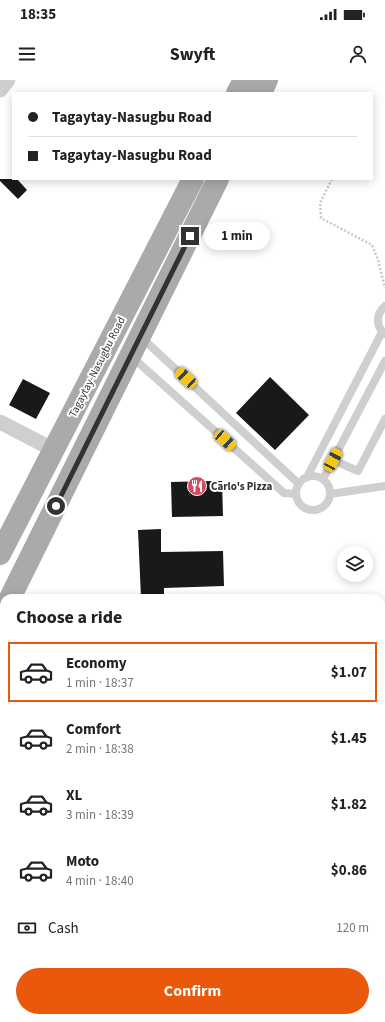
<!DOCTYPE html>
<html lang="en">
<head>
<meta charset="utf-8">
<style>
	body { margin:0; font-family:"Source Sans 3",sans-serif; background:#f6f6f6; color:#222; height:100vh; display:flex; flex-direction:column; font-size:15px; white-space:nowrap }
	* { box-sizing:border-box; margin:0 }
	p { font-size:13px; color:#767676 }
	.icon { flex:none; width:22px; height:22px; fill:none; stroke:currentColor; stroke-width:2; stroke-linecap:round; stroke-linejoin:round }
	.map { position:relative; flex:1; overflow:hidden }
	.details { position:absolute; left:0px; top:514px; width:385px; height:428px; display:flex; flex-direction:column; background:#fff; border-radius:12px 12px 0 0; box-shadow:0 2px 10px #0003 }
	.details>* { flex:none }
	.guide { position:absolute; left:12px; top:12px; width:361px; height:88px; border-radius:0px; box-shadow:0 2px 10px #0003; display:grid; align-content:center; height:88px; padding:0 16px; background:#fff }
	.controls { position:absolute; left:337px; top:466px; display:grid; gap:8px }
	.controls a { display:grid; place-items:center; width:36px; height:36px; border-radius:50%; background:#fff; box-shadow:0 2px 10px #0003; font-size:20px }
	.end { position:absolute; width:18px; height:18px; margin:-9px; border:5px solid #323232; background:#fff; box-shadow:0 0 0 2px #fff }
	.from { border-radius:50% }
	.bubble { position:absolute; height:28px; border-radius:14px; background:#fff; box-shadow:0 2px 10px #0003; font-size:13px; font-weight:700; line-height:28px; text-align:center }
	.car { position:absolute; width:12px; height:24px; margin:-12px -6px; border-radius:5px; box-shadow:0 0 3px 1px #0007; background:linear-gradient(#f5c518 24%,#345 0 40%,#f5c518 0 76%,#345 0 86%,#f5c518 0) }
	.guide b { display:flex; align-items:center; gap:14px; height:38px; font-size:15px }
	.guide b+b { border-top:1px solid #e0e0e0 }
	.guide i { width:10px; height:10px; background:#222 }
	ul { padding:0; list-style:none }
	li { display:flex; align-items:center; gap:12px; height:60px; margin:0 8px 6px; padding:0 8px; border:2px solid transparent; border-radius:0px }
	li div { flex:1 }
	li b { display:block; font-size:15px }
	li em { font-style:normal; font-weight:700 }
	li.active { border-color:#ea580c }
	li>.icon { width:36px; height:36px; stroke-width:1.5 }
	h2 { padding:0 16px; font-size:18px; line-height:48px }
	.pay { display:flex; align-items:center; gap:10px; height:44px; padding:0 16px; font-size:15px }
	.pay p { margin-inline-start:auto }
	.button { display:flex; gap:8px; margin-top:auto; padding:8px 16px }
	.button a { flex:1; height:46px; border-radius:24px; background:#ea580c; color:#fff; font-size:16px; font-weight:700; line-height:46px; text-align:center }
	.status { display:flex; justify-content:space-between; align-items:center; height:28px; padding:0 20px; background:#fff; direction:ltr }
	.status svg { height:11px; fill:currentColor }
	header { display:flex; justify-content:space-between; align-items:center; height:52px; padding:0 16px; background:#fff; font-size:18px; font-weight:700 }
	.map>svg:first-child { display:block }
	.building { fill:#191919 }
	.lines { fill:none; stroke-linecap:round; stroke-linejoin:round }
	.path { stroke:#c9c9c9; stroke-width:2.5; stroke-dasharray:2 2; stroke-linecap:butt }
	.service { stroke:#cfcfcf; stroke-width:8 }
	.minor { stroke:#cfcfcf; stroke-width:15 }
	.primary { stroke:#aaa; stroke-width:22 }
	.route { stroke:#323232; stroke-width:5 }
	.labels { text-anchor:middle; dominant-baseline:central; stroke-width:4; stroke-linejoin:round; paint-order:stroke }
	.street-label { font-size:11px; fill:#323232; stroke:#fff }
	.poi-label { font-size:11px; font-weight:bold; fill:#323232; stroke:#fff; text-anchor:start }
</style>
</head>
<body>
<div class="status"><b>18:35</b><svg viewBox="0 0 49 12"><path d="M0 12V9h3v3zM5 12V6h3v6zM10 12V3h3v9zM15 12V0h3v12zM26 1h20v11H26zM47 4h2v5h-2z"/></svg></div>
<header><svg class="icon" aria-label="menu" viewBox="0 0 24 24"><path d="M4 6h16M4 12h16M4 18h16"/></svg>Swyft<svg class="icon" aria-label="person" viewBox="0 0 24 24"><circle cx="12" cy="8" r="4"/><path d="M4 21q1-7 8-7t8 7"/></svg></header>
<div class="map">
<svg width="385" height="942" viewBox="0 0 385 942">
	<rect width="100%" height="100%" fill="#fff"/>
	<path class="building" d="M0,99H17L27,110L18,119L0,101Z
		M270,297L309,335L275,370L236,333Z
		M23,299L50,313L36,339L9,325Z
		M210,401H222L223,436L172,437L171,402Z
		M161,449V472L223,471L224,506L164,508V518H141L138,450Z"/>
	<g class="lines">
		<path class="path" d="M332,99L320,123L321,138L372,165L378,180L385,208"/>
		<path class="service" d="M385,254C375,246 376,234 385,226
			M141,257L299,404
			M131,276L284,413L296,414
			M333,380L358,391L385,339
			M296 413a17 17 0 1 1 34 0a17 17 0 1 1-34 0Z
			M307,397L382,252
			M323,399L385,281
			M330,414L385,406"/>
		<path class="minor" d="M0,10L8,0
			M0,342L54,370
			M0,721L4,724
			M0,875L4,878
			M80,938L86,942
			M131,942L136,938"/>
		<path class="primary" d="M237,13L244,0
			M261,13L267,0
			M0,474L193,99
			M10,518L218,99
			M0,537L4,529"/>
	</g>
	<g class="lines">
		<path class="route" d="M56,426L190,156"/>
	</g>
	<defs>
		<g id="restaurant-disc" transform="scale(1)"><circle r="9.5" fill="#d54962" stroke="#fff"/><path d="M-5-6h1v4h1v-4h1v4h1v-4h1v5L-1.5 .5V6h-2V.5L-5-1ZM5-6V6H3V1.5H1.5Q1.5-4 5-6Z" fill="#fff"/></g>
	</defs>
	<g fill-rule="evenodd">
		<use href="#restaurant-disc" x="197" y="406"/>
	</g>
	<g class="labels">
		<g class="street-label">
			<text transform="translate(97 287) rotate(-63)">Tagaytay-Nasugbu Road</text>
		</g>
		<g class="poi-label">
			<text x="211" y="406">Carlo's Pizza</text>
		</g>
	</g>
</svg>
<div class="controls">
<a><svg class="icon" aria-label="layers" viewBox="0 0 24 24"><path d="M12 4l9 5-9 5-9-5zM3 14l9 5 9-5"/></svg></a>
</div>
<i class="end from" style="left:56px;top:426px"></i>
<i class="end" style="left:190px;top:156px"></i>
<div class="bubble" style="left:204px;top:142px;width:66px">1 min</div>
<i class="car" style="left:186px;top:298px;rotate:313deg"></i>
<i class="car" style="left:225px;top:360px;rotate:132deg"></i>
<i class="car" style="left:333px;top:380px;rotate:28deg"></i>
<div class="guide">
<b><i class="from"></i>Tagaytay-Nasugbu Road</b>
<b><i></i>Tagaytay-Nasugbu Road</b>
</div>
<section class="details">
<h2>Choose a ride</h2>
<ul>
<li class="active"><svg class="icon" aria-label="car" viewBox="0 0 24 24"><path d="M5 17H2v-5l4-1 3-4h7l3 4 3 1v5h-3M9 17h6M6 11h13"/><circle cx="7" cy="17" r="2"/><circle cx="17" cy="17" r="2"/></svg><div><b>Economy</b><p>1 min · 18:37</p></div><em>$1.07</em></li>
<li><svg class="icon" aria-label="car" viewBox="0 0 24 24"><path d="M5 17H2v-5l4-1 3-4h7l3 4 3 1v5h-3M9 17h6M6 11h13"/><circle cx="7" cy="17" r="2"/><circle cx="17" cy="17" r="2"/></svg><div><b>Comfort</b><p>2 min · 18:38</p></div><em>$1.45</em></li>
<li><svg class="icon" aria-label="car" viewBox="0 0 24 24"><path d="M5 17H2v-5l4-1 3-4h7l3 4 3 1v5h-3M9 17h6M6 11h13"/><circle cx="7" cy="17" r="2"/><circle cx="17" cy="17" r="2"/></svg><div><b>XL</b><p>3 min · 18:39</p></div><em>$1.82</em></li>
<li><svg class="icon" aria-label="car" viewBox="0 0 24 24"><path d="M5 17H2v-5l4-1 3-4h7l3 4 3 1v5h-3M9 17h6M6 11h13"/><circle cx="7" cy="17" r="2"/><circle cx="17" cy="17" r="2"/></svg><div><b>Moto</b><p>4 min · 18:40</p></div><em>$0.86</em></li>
</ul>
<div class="pay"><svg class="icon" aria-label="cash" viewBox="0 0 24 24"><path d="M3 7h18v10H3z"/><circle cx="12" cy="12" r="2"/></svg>Cash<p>120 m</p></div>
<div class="button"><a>Confirm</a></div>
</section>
</div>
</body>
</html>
